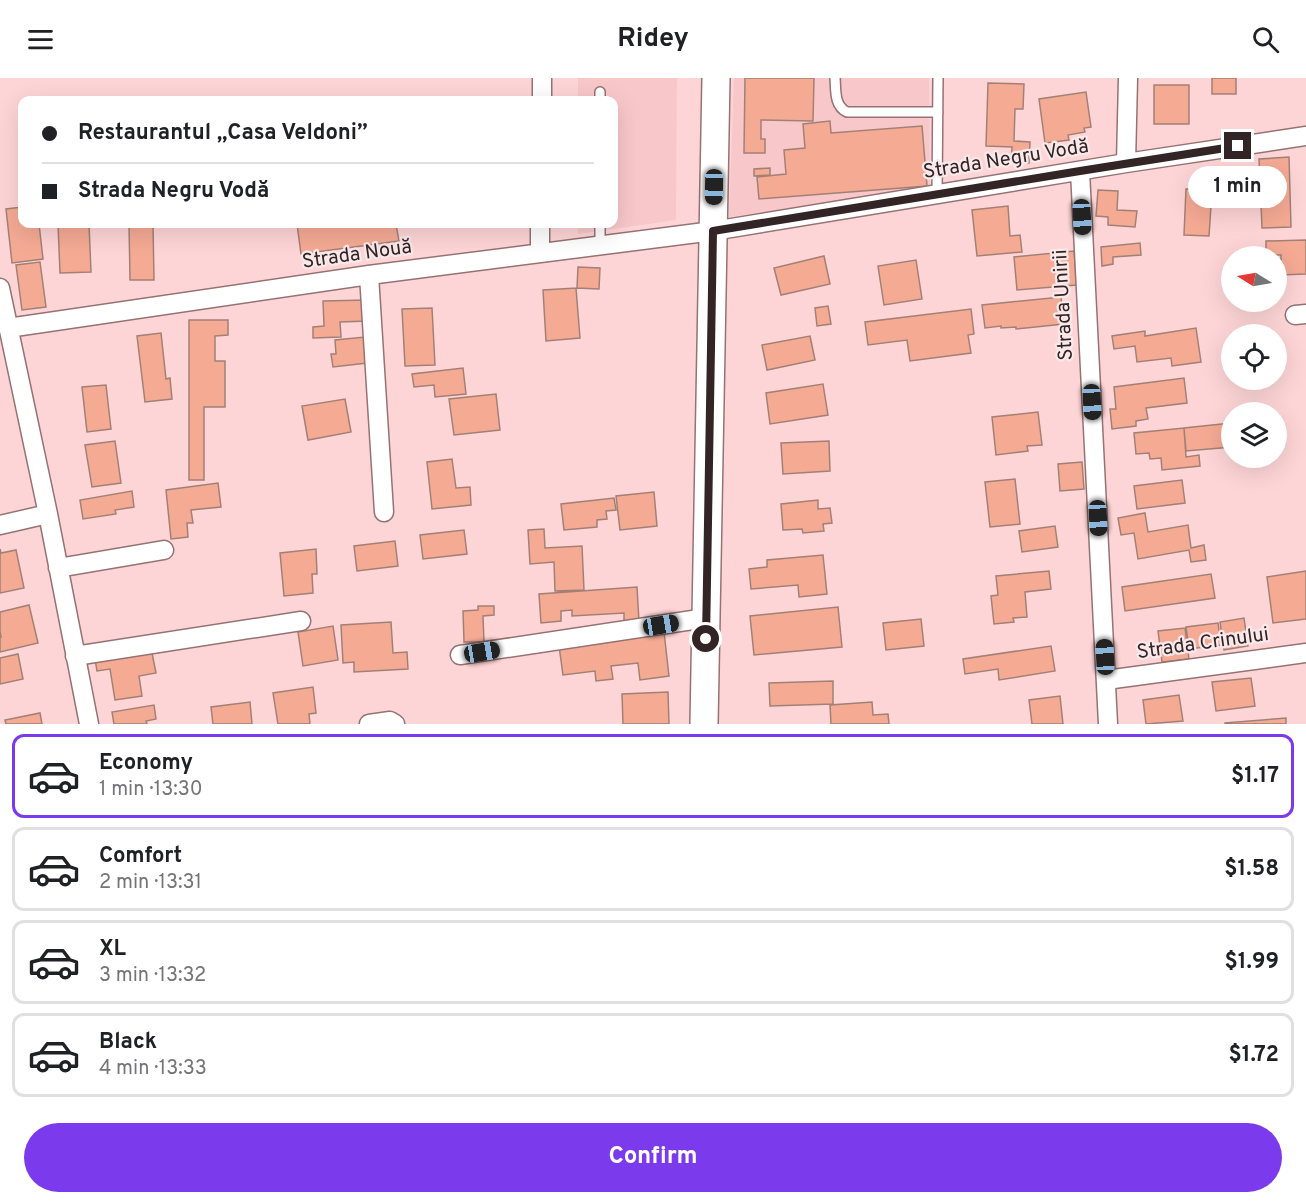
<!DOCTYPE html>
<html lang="en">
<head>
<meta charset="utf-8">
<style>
	body { margin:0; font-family:Overpass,sans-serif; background:#f2f2f2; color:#202124; height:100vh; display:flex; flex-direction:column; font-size:22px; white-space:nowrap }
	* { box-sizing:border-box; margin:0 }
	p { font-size:20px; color:#757577 }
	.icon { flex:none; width:33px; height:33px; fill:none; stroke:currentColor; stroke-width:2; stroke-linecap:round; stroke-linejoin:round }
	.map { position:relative; height:646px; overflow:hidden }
	.sheet { display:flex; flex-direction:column; background:#fff; flex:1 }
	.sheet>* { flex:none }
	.top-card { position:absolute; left:18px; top:18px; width:600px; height:132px; border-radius:12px; box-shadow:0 6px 24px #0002; display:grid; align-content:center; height:132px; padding:0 24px; background:#fff }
	.needle { width:39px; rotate:281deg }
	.controls { position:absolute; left:1221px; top:168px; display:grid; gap:12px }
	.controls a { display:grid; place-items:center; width:66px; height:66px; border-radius:50%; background:#fff; box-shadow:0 6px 24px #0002; font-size:30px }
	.end { position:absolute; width:27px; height:27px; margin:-14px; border:8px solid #332425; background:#fff; box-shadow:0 0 0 3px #fff }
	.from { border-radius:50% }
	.bubble { position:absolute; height:42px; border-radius:21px; background:#fff; box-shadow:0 6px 24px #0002; font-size:20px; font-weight:700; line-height:42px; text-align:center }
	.car { position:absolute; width:18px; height:36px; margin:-18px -9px; border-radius:8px; box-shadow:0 0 4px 2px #0007; background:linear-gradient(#222 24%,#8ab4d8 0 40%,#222 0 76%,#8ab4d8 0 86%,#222 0) }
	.top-card b { display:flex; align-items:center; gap:21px; height:57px; font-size:22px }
	.top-card b+b { border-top:2px solid #e0e0e0 }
	.top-card i { width:15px; height:15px; background:#202124 }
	ul { padding:10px 0 0; list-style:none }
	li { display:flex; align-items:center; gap:18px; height:84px; margin:0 12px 9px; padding:0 12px; border:3px solid #e0e0e0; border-radius:12px }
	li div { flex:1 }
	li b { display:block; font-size:22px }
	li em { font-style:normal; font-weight:700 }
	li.on { border-color:#7c3aed }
	li>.icon { width:54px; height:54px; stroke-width:1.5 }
	.button { display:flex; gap:12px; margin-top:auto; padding:12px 24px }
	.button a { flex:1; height:69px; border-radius:36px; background:#7c3aed; color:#fff; font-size:24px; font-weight:700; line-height:69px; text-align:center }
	header { display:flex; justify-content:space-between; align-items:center; height:78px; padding:0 24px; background:#fff; font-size:27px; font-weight:700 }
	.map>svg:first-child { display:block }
	.built { fill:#f8c7c9 }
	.building { fill:#f5aa94; stroke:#a38076; stroke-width:1.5 }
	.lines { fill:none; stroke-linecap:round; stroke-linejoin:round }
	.lane-casing { stroke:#967273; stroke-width:12 }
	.street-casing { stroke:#967273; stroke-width:21 }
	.primary-casing { stroke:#967273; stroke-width:30 }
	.lane { stroke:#fff; stroke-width:9 }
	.street { stroke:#fff; stroke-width:18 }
	.primary { stroke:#fff; stroke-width:27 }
	.route { stroke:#332425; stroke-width:8 }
	.labels { text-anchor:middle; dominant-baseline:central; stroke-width:4.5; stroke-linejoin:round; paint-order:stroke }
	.street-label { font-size:20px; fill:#332425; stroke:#fae9ea }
</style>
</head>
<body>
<header><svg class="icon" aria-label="menu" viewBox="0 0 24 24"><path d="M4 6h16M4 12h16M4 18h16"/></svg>Ridey<svg class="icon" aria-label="search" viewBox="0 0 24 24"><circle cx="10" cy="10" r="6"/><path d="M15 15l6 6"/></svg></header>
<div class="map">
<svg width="1306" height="646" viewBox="0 0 1306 646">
	<rect width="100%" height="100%" fill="#fed5d6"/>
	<path class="built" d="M578,0H677L676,142L578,156V146H614V22H578Z
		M734,0H929L930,110L729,139Z"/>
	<path class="building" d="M745,0H814L813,43L761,42V61H765V75H744Z
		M1212,0H1236V16H1212Z
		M988,5L1024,6L1023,31H1015L1014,63L1030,64L1029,85L1011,84L1012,69L986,68Z
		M1154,7H1189V46H1154Z
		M1086,14L1091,49L1084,50L1085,54L1068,57L1069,62L1045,65L1039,21Z
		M830,43L831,55L922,48L927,108L759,121L757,99L786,96L784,72L805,70L803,46Z
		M1289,79L1291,149L1262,150L1259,81Z
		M770,90V97L754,98V91Z
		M1186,111L1217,112L1216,128H1211L1209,158L1184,157Z
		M1098,112L1118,113L1117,132L1137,133L1135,149L1108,147V139L1096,138Z
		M1008,128L1010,158L1020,157L1022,174L977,178L972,132Z
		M22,129V146H39L43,181L12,185L6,131Z
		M58,146H89L91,194L60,195Z
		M129,146H153L154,202H130Z
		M297,146H396L399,163L301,176Z
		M1306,162V196L1281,197V177H1266V163Z
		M1140,165L1141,177L1113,179V186L1102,188L1101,169Z
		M1074,173L1077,207L1017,212L1014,179Z
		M824,178L830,206L781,217L774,190Z
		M916,182L922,221L884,227L878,188Z
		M40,184L46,229L22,232L16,187Z
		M578,189L600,190L599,211L577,210Z
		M576,210L580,260L546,263L543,212Z
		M1061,219L1064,246L1016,251V249L1001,250V248L985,250L982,227Z
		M367,222L368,243L340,244L341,259L313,260V249L324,248L323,223Z
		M828,228L831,246L817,248L815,230Z
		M432,230L435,287L405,288L402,231Z
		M971,231L974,256L968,257L971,275L910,283L907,262L868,267L865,244Z
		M189,242H228V257L215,258V283H225V329H204V402H189Z
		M1196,250L1201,284L1172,288L1171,280L1137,284L1135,268L1114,271L1112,258L1145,253V258Z
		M161,255L166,301L170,300L172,321L145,324L137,258Z
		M810,258L815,282L767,292L762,267Z
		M365,259L367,285L333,289L331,276H336L335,262Z
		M463,290L466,316L435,319L434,307L414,309L412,296Z
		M1184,300L1187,325L1146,330L1148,341L1136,343V348L1112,351L1110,331H1116L1114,309Z
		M823,306L828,337L770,346L766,315Z
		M106,307L111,351L87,354L82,309Z
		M496,316L500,352L454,357L449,321Z
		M345,321L351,354L308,362L302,328Z
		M1038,334L1042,367L1027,368L1028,373L996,377L992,339Z
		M1231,345L1232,369L1186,373L1184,350Z
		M1184,350L1186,379L1199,377L1200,388L1162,392L1161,380L1150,381L1149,375L1136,376L1134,355Z
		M115,363L121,405L92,409L85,367Z
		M829,363L830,393L783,396L781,365Z
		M452,381L456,410L470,409L471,427L432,431L427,384Z
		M1082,384L1084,411L1060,413L1058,386Z
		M1015,401L1020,446L990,449L985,404Z
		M1182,402L1185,425L1137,431L1134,408Z
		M218,405L221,429L191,432L193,445H187L188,459L171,461L166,412Z
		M132,413L134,429L115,432L116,436L83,441L80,422Z
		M654,414L657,448L620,452L616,418Z
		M614,420L616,432L606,433L607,441L597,442V449L564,452L561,426Z
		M818,422V431L830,430L832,445L823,446L824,453L803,455L802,451L783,452L781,426Z
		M1145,435L1148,454L1188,447L1191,470L1204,467L1206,482L1191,484L1189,472L1138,481L1134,455L1121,457L1118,440Z
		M1055,448L1058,469L1022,474L1019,453Z
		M544,451L545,470L582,468L584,512L555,513L554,484L530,486L528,452Z
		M464,452L467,476L423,481L420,457Z
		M395,463L398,488L357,493L354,468Z
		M0,471L1,475L16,472L24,510L0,515Z
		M316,471L317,496H312L313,515L284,518L280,475Z
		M823,477L827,516L799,519L798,507L751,511L749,491L767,489V482Z
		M1049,493L1051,511L1025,514L1027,539L1013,540L1014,544L994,546L991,518L998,517L996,498Z
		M1306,493V541L1273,545L1267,499Z
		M1211,496L1215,520L1125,533L1122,509Z
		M637,509L639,543L624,544V535L572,538V532L561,533V543L541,545L539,516Z
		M29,527L38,565L0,574V559H1L0,553V534Z
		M478,528H494V537L483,538L484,564H464L463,533L478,532Z
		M838,529L842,569L754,577L750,538Z
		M1244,540L1248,568L1224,572L1220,544Z
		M921,541L924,568L886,572L883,545Z
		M391,544L393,575L407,574L408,591L354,594V584L343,585L341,547Z
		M1218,545L1221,567L1189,571L1186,549Z
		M333,548L338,582L303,588L298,554Z
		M1185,550L1189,581L1162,584L1158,553Z
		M664,554L669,598L640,602L638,585L611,588L613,601L596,603L595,593L563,597L559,568Z
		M1051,568L1055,593L999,602L998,591L965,596L963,581Z
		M130,575L131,579L152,575L156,595L139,598L142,618L115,622L110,591L97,593L95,581Z
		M18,576L23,601L0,606V580Z
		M1251,600L1255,628L1216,633L1212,604Z
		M833,603V626L770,628L769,605Z
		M313,609L316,635L309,636L310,646H278L273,615Z
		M668,614L669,646H623L622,616Z
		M1179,617L1183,643L1146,646L1143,622Z
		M1060,618L1063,646H1032L1029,622Z
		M250,624L252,646H213L211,629Z
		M872,624L873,637L888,636L889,646H831L830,627Z
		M154,627L156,641L146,643L147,646H114L112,634Z
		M40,635L42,646H6L5,642Z
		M1286,640V646H1225V645Z"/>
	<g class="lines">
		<g class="lane-casing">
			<path id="lane" d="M835,0C836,12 834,28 847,34H938
				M600,22V14
				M937,116L938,0
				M600,167V146"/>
		</g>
		<g class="street-casing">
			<path id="street" d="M542,22V0
				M1126,85L1128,0
				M1080,93L1108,646
				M540,175V146
				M369,197L384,434
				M0,210L48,436L89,646
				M1295,237L1306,236
				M8,250L369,197L713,153L1126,85L1306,58
				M0,447L48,436
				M58,490L164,472
				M460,577L706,540
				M75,578L301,543
				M1106,602L1306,575
				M369,646L390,643L395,646"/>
		</g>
		<g class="primary-casing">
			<path id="primary" d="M704,646L716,0"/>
		</g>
		<use href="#lane" class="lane"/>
		<use href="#street" class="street"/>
		<use href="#primary" class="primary"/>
	</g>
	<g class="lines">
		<path class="route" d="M706,561L713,153L1080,93L1238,68"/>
	</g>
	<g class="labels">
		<g class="street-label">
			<text transform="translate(1006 82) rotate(-9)">Strada Negru Vodă</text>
			<text transform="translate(357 177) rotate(-8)">Strada Nouă</text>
			<text transform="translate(1064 227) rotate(-93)">Strada Unirii</text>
			<text transform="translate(1203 566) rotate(-8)">Strada Crinului</text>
		</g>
	</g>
</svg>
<div class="controls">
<a><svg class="needle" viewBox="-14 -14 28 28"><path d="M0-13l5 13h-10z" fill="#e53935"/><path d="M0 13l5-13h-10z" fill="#757577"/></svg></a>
<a><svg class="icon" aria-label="locate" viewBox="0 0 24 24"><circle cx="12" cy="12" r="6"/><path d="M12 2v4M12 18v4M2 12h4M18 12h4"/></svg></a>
<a><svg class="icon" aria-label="layers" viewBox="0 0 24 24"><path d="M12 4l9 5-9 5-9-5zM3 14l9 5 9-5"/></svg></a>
</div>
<i class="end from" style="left:706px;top:561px"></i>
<i class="end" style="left:1238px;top:68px"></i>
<div class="bubble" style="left:1188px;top:88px;width:99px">1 min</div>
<i class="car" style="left:714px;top:109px;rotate:181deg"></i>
<i class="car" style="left:1082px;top:139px;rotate:177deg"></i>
<i class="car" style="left:1092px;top:324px;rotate:177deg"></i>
<i class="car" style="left:1098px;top:440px;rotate:177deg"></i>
<i class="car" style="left:661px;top:547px;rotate:81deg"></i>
<i class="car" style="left:482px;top:574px;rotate:81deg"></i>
<i class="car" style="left:1105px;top:579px;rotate:357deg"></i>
<div class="top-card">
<b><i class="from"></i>Restaurantul „Casa Veldoni”</b>
<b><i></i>Strada Negru Vodă</b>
</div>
</div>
<section class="sheet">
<ul>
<li class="on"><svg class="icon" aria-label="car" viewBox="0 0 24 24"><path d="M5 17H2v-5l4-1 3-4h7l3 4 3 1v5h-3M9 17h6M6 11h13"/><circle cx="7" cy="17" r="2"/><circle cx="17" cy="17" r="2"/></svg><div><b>Economy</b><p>1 min · 13:30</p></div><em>$1.17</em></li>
<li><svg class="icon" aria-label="car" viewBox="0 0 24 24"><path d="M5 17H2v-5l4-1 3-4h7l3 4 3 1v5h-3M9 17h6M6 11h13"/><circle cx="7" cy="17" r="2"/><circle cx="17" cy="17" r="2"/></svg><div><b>Comfort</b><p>2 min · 13:31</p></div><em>$1.58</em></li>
<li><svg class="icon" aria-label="car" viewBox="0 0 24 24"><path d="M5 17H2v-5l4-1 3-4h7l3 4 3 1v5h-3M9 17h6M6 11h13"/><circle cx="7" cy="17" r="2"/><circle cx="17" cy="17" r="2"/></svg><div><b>XL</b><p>3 min · 13:32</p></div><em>$1.99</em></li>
<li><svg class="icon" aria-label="car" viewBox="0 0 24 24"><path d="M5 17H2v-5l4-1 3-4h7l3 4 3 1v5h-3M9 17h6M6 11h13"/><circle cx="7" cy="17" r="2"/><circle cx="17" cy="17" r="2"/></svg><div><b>Black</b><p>4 min · 13:33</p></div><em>$1.72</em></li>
</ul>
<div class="button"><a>Confirm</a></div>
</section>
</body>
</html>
